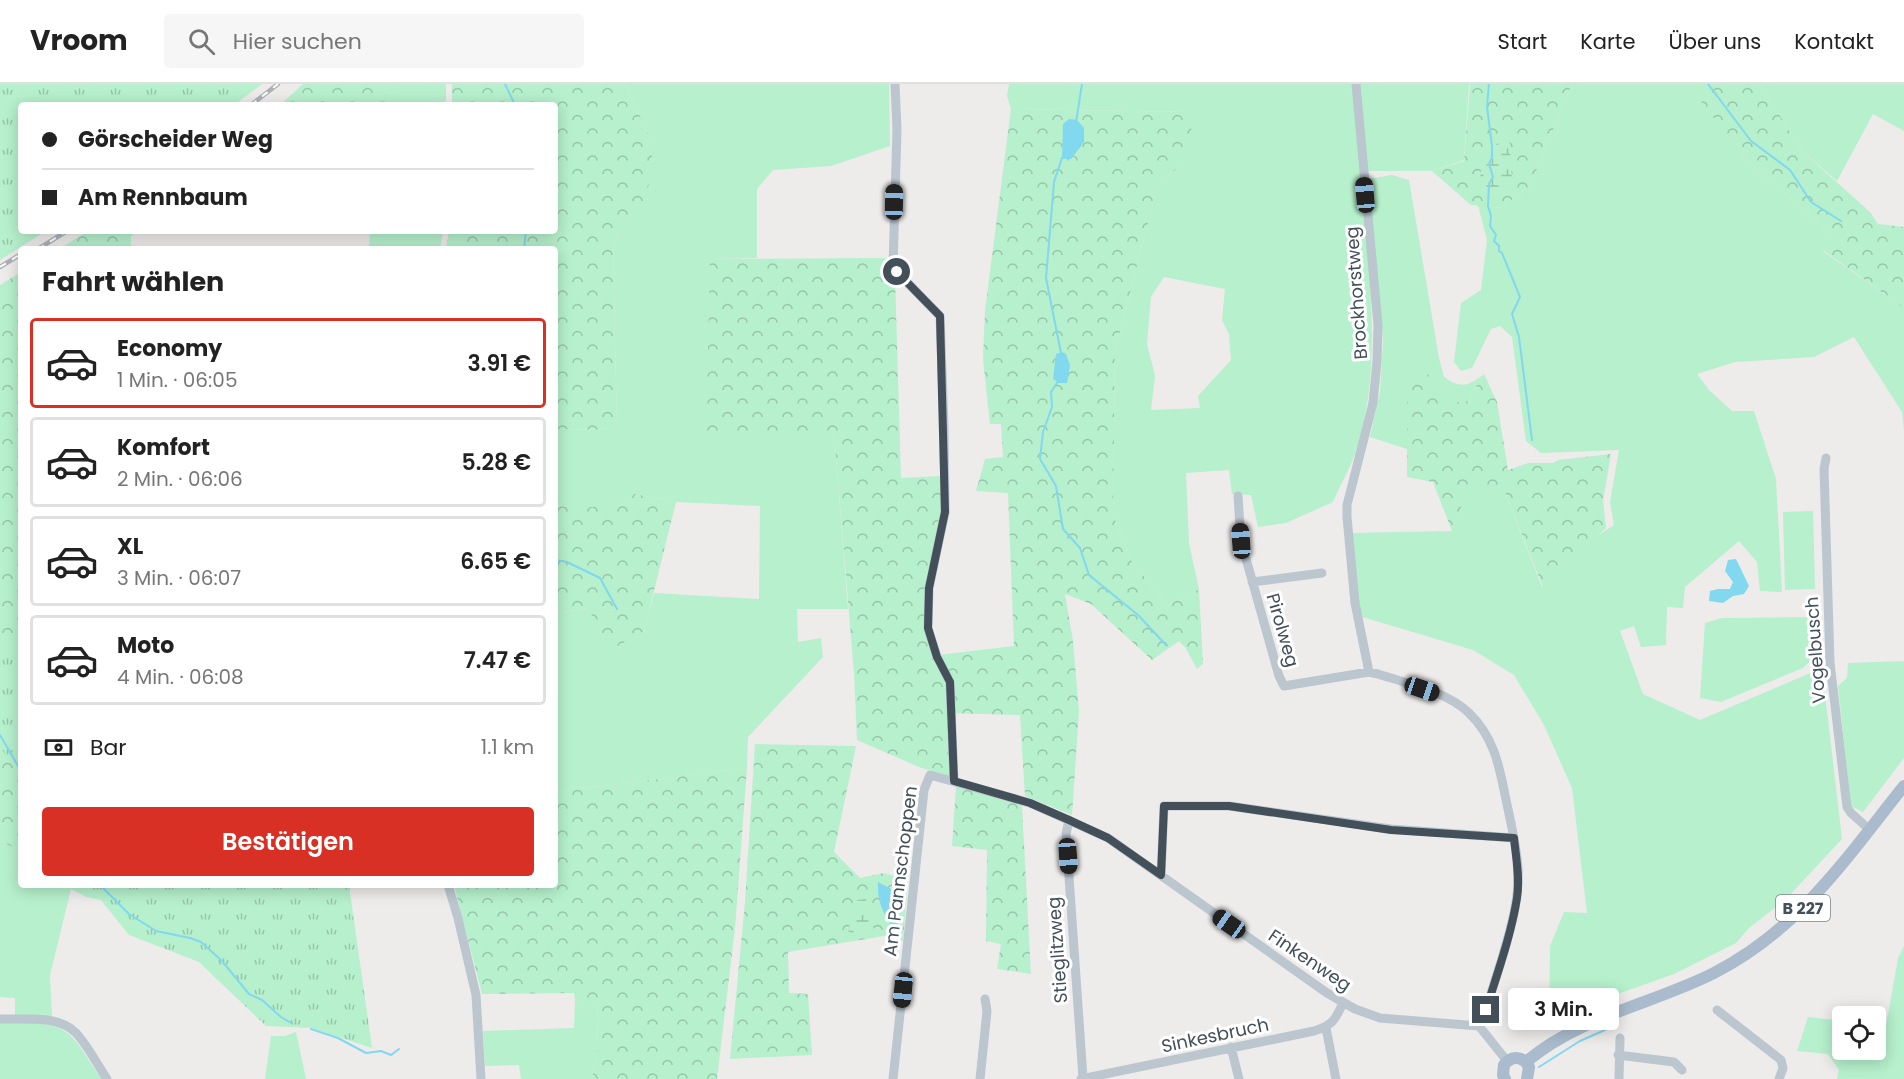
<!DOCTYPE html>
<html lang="de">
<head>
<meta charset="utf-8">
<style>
	body { margin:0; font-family:Poppins,sans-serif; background:#f6f6f6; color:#222; height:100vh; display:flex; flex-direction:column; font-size:22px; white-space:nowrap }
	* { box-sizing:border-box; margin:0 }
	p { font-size:20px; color:#767676 }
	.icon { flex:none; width:33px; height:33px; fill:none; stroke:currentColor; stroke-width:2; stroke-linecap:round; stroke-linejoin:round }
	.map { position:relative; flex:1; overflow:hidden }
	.side { position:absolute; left:18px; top:162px; width:540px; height:642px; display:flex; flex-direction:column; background:#fff; border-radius:6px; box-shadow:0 3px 15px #0003 }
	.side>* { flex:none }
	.guide { position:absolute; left:18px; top:18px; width:540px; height:132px; border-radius:6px; box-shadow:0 3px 15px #0003; display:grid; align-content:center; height:132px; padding:0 24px; background:#fff }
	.tools { position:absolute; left:1832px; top:922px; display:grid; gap:12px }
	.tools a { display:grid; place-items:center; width:54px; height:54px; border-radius:6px; background:#fff; box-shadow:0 3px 15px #0003; font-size:30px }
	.end { position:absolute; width:27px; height:27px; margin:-14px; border:8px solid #434f59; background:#fff; box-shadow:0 0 0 3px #fff }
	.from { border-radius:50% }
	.bubble { position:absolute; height:42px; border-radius:6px; background:#fff; box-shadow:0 3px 15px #0003; font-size:20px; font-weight:600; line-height:42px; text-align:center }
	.car { position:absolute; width:18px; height:36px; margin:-18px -9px; border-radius:8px; box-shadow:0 0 4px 2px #0007; background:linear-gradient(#222 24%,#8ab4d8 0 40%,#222 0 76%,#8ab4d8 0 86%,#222 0) }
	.guide b { display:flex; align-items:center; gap:21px; height:57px; font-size:22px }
	.guide b+b { border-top:2px solid #e0e0e0 }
	.guide i { width:15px; height:15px; background:#222 }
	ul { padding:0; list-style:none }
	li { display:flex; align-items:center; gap:18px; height:90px; margin:0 12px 9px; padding:0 12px; border:3px solid #e0e0e0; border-radius:6px }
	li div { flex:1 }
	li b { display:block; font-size:22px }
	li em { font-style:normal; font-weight:600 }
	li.current { border-color:#d93025 }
	li>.icon { width:54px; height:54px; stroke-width:1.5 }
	h2 { padding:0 24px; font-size:27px; line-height:72px }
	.pay { display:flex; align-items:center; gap:15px; height:66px; padding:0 24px; font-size:22px }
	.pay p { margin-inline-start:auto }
	.action { display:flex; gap:12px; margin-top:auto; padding:12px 24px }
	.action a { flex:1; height:69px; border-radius:6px; background:#d93025; color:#fff; font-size:24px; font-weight:600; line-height:69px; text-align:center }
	header { display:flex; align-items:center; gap:36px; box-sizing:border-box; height:84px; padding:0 30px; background:#fff; border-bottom:2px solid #e0e0e0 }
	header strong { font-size:28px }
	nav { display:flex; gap:33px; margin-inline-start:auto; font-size:21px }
	.search { width:420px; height:54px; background:#f6f6f6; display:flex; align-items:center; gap:15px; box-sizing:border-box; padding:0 21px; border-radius:6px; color:#767676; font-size:22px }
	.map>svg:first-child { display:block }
	.grass { fill:#b6f0cc; fill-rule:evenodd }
	.forest { fill:url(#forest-crowns) }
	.wetland { fill:url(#wetland-marsh) }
	.park { fill:url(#park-tufts) }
	.water { fill:#81d8ef }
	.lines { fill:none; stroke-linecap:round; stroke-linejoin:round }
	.stream { stroke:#81d8ef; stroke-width:2 }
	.minor { stroke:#bbc6cf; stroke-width:9 }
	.major { stroke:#a9bbcc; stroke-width:12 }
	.rail-casing { stroke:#adb1b6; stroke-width:4.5 }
	.rail { stroke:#fff; stroke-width:2; stroke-dasharray:7; stroke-linecap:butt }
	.route { stroke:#434f59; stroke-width:8 }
	.labels { text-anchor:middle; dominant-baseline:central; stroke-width:6; stroke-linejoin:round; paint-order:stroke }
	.shield { fill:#fff; stroke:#7b848b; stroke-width:1.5 }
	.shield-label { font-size:16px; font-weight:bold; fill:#434f59 }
	.street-label { font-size:18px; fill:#434f59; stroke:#fff }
</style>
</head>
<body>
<header>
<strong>Vroom</strong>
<div class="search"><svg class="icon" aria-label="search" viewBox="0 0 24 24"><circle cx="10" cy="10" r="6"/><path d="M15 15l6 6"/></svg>Hier suchen</div>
<nav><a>Start</a><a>Karte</a><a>Über uns</a><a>Kontakt</a></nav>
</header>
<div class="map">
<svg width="1904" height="995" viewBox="0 0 1904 995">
	<defs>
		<pattern id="forest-crowns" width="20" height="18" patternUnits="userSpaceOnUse" patternTransform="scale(1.5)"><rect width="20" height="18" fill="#b6f0cc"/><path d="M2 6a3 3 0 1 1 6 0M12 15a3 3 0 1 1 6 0" fill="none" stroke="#96c5a9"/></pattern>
		<pattern id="wetland-marsh" width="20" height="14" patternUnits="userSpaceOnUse" patternTransform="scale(1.5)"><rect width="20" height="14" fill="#b6f0cc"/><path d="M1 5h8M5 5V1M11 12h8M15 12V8" fill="none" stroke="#96c5a9"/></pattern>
		<pattern id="park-tufts" width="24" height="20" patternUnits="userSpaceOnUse" patternTransform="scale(1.5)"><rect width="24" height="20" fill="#b6f0cc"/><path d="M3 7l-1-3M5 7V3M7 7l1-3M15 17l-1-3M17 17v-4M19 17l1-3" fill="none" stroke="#96c5a9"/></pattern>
	</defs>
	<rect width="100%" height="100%" fill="#eeebeb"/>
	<path class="grass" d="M399,0H446V21H387L391,8Z
		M625,0H889L890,62L831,82L773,86L757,105V174L710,175L834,349L848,525H797L798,558L821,554L823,573L748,653L747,684L555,708V529L589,524L604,554L644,547L654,509L759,515L760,422L676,418L634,410L606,422L578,425L555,421V345L617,346L613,159L645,113L652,58Z
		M1009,0H1469L1464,76L1432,87H1360C1367,178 1385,278 1356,367C1350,385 1340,401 1333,418L1286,439L1258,443L1251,411L1232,410L1229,386L1186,389L1189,459L1199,505L1167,521L1130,475L1113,430L1115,267L1158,100L1180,82L1188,28L1011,25L1007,12ZM1164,193L1225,205L1222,236L1229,250L1231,276L1198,312L1200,324L1151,326L1155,292L1147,260L1151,213Z
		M1572,0H1688L1692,3L1744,74L1832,150L1823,167L1904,224V346L1902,328L1854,253L1814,273L1735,278L1697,290L1709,306L1732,327H1754L1776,395L1782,508L1760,507L1757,478L1739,457L1685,503L1683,524L1667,523L1666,561L1641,563L1634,542L1620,547L1643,610L1700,636L1822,584L1842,755L1786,815L1749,844L1736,859L1674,890L1601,916L1549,944L1550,862L1564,828L1587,829L1572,704L1544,641L1514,591L1473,566L1359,532L1350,449L1452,447L1468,404L1503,403L1542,503L1597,452L1614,441L1610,418L1619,366L1541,369L1526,357L1512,253L1500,242L1491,245L1472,284L1461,287L1454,278L1461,219L1481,206L1487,156L1478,121L1501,124L1530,102Z
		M1760,0H1904V47L1873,30L1837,97L1802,67Z
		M1392,91L1409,96L1439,274L1444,293C1461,305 1469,302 1484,290L1466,318H1438L1407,294V365L1370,353L1380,308L1383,256L1368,95Z
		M370,147H443L440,165H369Z
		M1813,427L1815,505L1785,506L1783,428Z
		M1815,533L1817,571L1803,584L1721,618L1700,614L1705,539L1722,534Z
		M1904,577V674L1863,728L1851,722L1838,602L1847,594L1848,579Z
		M0,757L21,767V801H66L71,805L50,891L52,933L15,931V914L0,913Z
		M1904,862V995H1837L1839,986L1828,970L1797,967L1808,933L1842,937V966H1875V941L1886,942L1898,874Z
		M597,914L598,963L592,995H521L519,981L485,982L483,947L574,944L575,917Z
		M0,939C23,939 54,935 72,953C83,965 92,982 102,995H0Z
		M296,948L306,995H265L271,952H285Z"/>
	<path class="forest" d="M303,0H399L391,8L387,21H280Z
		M452,0H625L652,58V84L646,113L613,159L617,346L555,345V165H446L449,147H555V21H452Z
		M1470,0H1572L1530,102L1501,124L1471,121L1432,87L1464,77Z
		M1688,0H1760L1802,67L1870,128L1878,140L1904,143V224L1823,166L1832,150L1744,74Z
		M1011,25L1188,28L1194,58L1180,82L1158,100L1115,267L1113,430L1130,475L1167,521L1199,505L1203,580L1197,585L1185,563L1179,557L1152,576L1091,520L1065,510L1073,557L1079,627L1072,731L1025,712L1020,631L948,629L951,693L919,683L857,656L854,589L834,350L706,349L710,175L890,174L895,192L901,394L942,392L943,428L925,545L938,571L1014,562L1008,409L976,407L985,375L1003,373L1001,340H990L983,275L985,226Z
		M88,147H141L131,152V165H59Z
		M21,188V767L0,757V201Z
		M1433,290L1438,318H1466L1484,290L1497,318L1508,386L1528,379H1553L1558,376L1611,370L1603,417L1606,444L1543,503L1503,403L1468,405L1452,447L1433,398L1407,393V294Z
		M634,410L676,418L644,547L618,562L604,554L588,524L555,529V421C589,427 603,423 634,410Z
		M755,660L856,662L834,768L860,794L884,789L908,797L903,857L884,852L788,868L789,909L808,910L812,971L730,975L745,818Z
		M747,684L735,844L717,995H592L598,963L597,915L575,917L574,909L482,910L454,801H555V708Z
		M956,702L1020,720L1022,722L1031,890L997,885L1001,860L986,857L987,766L952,762Z"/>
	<path class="wetland" d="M1509,50L1512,95L1497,116L1490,110L1479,111L1482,72Z
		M866,815L874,846L856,852L848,847L857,816Z"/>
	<path class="park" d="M0,0H262L234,21H21V147H46L0,176Z
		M21,559V695L0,662V566Z
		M66,801H349L372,964L312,944L266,942L199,878L129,851L101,816L86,813L71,805Z"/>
	<path class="water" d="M1069,35L1077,36L1084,44V58L1071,75H1062L1063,40Z
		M1062,268L1066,270L1070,281L1067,299H1059L1053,295L1056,270Z
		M1736,475L1749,502L1744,510L1733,512L1723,519L1709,517L1710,507L1718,505H1730L1733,498L1725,487L1728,476Z
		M878,798L899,809L897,843L891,841C882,827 877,815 878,798Z"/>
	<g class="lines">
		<path class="stream" d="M505,0L515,21
			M1489,0L1487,23L1492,62V73L1489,80L1493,93L1489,100L1488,122L1491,132L1490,142L1496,151L1494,157L1499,162V167L1502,169L1520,213L1512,230L1519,253L1532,356
			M1708,0L1751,57L1790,86L1811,118L1841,137
			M1076,38L1082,0
			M524,165L526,147
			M1061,269L1046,194L1054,98L1062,74
			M1059,296L1051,308L1052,323L1043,348L1040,375L1056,402L1063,445L1080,464L1089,491L1138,531L1166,561
			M555,476L567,478L600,494L617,525
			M0,651L21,687
			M100,801L129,830L156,847L190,854L201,858L222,877L249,910L262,916L281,933L291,939
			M311,945L338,954L366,969L381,967L391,971L399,965
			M1539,983L1580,957L1614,942"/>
		<path class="minor" d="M895,0L897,45L893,184L940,232L944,342L945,428L929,504L928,544L937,573L950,598L954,697
			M1356,0L1378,241L1377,277L1373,319L1347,421V433L1355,519L1369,588
			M1826,374L1824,385L1830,579L1847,723L1851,729L1870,746
			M1238,412L1241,457L1279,592L1284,602L1369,588L1378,590C1408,600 1446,607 1469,629C1493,652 1499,680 1505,711C1510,735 1516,759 1518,783C1520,817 1509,850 1500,881C1493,902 1488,922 1479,942
			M1252,498L1322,489
			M1069,736L1066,750L1083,994
			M1161,791L1164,722H1229L1391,745L1514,754
			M448,801L458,834L476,911L481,995
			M1717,926L1781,976L1783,984L1779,995
			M0,935C23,936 58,930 76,949C88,962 97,980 107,995
			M1326,944L1336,995
			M1231,963L1239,995
			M1618,971L1674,978L1682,986
			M893,995L924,706L930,691L1030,719L1108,754L1327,909L1355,925L1380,934L1479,942L1507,977
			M980,995L987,927L985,915
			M1081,995L1314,947C1333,941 1335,936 1343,919
			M1619,995L1620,954"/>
		<path class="major" d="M1526,978C1580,932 1653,920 1714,889C1800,845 1846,774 1904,702
			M1505,995L1503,991L1504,981C1512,971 1523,972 1529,983L1527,995"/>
		<g class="rail-casing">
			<path id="rail" d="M251,21L278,0
				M38,165L67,147
				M0,183L21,170"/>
		</g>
		<use href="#rail" class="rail"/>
	</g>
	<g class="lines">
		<path class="route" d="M897,188L940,232L945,428L929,504L928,544L937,573L950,598L954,697L1030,719L1069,736L1108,754L1161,791L1164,722H1229L1391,746L1514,754C1516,774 1520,794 1517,814C1511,852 1497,890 1486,926"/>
	</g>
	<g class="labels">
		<rect class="shield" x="1776" y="811" width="54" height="26" rx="4.5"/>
		<g class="shield-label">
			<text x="1803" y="824">B 227</text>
		</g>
		<g class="street-label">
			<text transform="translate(1356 209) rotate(-94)">Brockhorstweg</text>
			<text transform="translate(1283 546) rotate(74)">Pirolweg</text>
			<text transform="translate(1815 566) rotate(-94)">Vogelbusch</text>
			<text transform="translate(900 787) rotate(-83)">Am Pannschoppen</text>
			<text transform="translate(1057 866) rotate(-94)">Stieglitzweg</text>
			<text transform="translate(1310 876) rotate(34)">Finkenweg</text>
			<text transform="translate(1215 951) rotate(-12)">Sinkesbruch</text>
		</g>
	</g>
</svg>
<div class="tools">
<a><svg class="icon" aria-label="locate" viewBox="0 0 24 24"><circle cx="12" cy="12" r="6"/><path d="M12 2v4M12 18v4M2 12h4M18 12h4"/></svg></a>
</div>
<i class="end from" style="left:897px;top:188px"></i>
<i class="end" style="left:1486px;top:926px"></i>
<div class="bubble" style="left:1508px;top:904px;width:111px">3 Min.</div>
<i class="car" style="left:1365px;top:111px;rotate:355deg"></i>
<i class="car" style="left:894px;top:118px;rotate:1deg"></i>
<i class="car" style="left:1241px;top:457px;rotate:356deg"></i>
<i class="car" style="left:1422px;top:605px;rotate:109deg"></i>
<i class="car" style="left:1068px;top:772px;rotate:176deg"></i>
<i class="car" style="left:1229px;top:840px;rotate:305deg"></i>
<i class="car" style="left:903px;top:906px;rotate:186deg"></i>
<div class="guide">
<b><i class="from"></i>Görscheider Weg</b>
<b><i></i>Am Rennbaum</b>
</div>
<section class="side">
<h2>Fahrt wählen</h2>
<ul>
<li class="current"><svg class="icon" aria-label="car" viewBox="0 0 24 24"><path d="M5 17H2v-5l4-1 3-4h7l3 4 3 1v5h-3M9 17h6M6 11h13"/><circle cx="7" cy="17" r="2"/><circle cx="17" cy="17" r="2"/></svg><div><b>Economy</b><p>1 Min. · 06:05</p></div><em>3.91 €</em></li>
<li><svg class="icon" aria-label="car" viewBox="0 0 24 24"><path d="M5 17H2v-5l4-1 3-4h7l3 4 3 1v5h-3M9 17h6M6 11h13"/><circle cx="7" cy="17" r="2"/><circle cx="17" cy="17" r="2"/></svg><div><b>Komfort</b><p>2 Min. · 06:06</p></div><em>5.28 €</em></li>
<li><svg class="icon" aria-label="car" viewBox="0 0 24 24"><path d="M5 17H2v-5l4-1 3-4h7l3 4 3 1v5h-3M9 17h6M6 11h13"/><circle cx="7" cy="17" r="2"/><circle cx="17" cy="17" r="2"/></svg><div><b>XL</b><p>3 Min. · 06:07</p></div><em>6.65 €</em></li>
<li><svg class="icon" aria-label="car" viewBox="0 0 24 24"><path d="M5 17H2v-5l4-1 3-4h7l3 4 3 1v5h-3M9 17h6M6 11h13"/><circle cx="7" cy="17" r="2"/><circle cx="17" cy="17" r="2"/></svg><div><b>Moto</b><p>4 Min. · 06:08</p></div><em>7.47 €</em></li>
</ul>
<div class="pay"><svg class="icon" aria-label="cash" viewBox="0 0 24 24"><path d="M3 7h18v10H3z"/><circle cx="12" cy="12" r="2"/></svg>Bar<p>1.1 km</p></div>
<div class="action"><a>Bestätigen</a></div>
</section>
</div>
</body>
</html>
